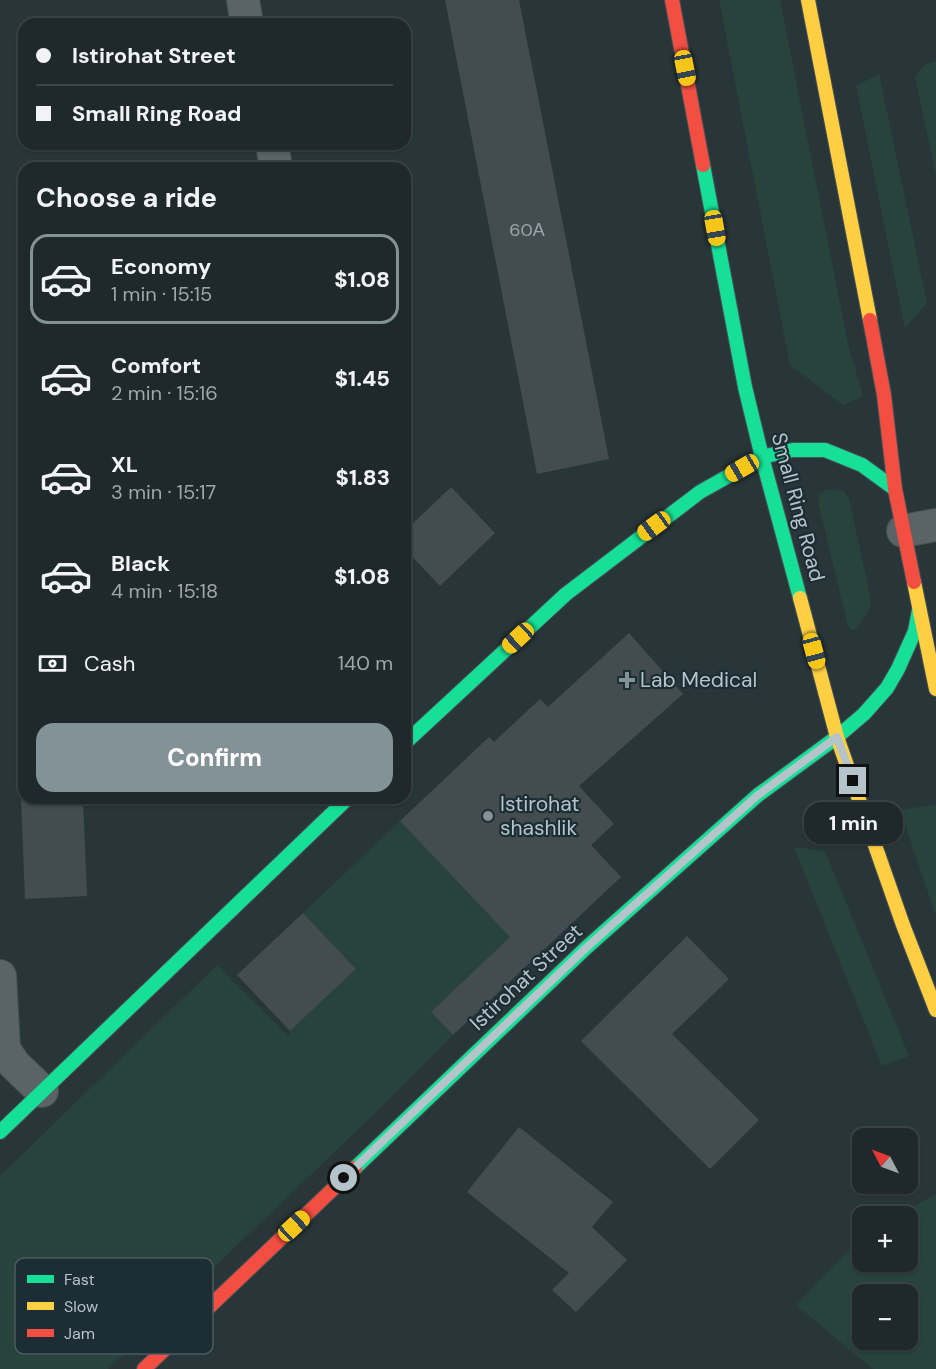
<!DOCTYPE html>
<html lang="en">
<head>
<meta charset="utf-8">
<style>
	body { margin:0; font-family:"DM Sans",sans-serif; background:#2c3437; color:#f1f3f6; height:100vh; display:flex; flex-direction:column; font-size:22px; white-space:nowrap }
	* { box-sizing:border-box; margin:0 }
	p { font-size:20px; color:#a1a6a9 }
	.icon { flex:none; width:33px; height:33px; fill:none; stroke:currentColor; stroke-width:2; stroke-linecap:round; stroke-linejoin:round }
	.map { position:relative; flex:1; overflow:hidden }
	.drawer { position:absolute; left:18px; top:162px; width:393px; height:642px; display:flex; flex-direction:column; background:#1f282b; border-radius:18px; box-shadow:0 2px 4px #0004,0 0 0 2px #3c4447 }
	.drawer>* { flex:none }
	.guide { position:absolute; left:18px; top:18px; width:393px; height:132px; border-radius:18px; box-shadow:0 2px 4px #0004,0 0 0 2px #3c4447; display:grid; align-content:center; height:132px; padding:0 18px; background:#1f282b }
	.needle { width:39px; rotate:311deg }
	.buttons { position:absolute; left:852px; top:1128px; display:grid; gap:12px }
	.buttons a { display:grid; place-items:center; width:66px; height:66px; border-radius:12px; background:#1f282b; box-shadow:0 2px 4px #0004,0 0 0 2px #3c4447; font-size:30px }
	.end { position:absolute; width:27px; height:27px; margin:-14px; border:8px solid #b4c4ca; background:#111; box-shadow:0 0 0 3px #111 }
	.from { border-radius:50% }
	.bubble { position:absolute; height:42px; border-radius:18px; background:#1f282b; box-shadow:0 2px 4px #0004,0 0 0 2px #3c4447; font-size:20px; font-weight:800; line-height:42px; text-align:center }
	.car { position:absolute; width:18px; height:36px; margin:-18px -9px; border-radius:8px; box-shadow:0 0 4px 2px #0007; background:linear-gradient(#f5c518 24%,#345 0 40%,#f5c518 0 76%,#345 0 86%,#f5c518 0) }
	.guide b { display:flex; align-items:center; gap:21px; height:57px; font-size:22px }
	.guide b+b { border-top:2px solid #3c4447 }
	.guide i { width:15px; height:15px; background:#f1f3f6 }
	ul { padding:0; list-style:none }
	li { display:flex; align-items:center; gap:18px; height:90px; margin:0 12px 9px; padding:0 6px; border:3px solid transparent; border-radius:18px }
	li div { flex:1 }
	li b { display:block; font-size:22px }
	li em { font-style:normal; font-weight:800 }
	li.selected { border-color:#839297 }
	li>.icon { width:54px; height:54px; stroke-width:1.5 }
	h2 { padding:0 18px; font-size:27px; line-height:72px }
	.pay { display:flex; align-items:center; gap:15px; height:66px; padding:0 18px; font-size:22px }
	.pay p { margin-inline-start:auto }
	.button { display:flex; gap:12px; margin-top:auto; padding:12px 18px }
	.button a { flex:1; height:69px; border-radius:18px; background:#839297; color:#fff; font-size:24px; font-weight:800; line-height:69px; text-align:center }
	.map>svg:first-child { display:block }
	.green { fill:#28423c; fill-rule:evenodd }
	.building { fill:#434d50 }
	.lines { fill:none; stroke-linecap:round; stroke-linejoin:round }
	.street-casing { stroke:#485153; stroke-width:34 }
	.fast-casing { stroke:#485153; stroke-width:16 }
	.slow-casing { stroke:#485153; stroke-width:16 }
	.jam-casing { stroke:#485153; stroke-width:16 }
	.street { stroke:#5a6366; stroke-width:32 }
	.fast { stroke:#16e098; stroke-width:14 }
	.slow { stroke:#ffcf43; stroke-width:14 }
	.jam { stroke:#f24e42; stroke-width:14 }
	.route { stroke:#b4c4ca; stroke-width:8 }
	.poi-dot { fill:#839297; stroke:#1c2e34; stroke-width:2 }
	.labels { text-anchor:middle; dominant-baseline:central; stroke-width:4.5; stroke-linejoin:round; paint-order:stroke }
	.number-label { font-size:18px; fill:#98a6ac }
	.street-label { font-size:21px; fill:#b4c4ca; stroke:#1c2e34 }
	.poi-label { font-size:21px; fill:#b4c4ca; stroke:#1c2e34; text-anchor:start }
	.key { fill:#1c2e34; stroke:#4a5b61; stroke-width:1.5 }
	.key-label { font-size:16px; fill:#b4c4ca }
</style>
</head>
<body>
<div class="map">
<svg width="936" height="1369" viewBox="0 0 936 1369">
	<rect width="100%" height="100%" fill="#293639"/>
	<path class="green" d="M719,0H780L848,344L863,396L843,405L790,365Z
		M936,61V175L915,78C920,68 925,63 936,61Z
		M879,74L927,303L905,328L856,86Z
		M827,489L844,491L849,498L871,600C872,611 861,621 855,630H851L848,626L818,502L820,494Z
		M936,804V916L900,810Z
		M400,821L510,937L432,1013L453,1035L370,1118L108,1369H0V1176L217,965L289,1037L290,1031L356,969L303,913Z
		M794,847L825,851L909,1056L882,1066Z
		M936,1194V1369H873L796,1305L862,1236V1262H908V1216H896ZM862,1294H908V1340H862Z"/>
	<path class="building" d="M445,0H519L609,459L537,474Z
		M451,487L495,533L440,586L405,549V531Z
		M629,633L683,694L579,786L614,824L591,845L621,877L453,1035L431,1012L510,937L400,821L489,737L494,742L540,699L548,707Z
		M21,798H83L87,896L25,899Z
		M303,913L356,969L290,1031L237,975Z
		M687,936L729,979L672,1034L759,1120L710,1169L581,1041Z
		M519,1127L613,1202L592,1227L627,1260L576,1312L552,1290L569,1273L467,1192Z"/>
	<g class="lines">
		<g class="street-casing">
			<path id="street" d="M243,0L247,24
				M272,144L276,168
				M903,531L936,525
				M0,976L4,1049L14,1064L42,1091"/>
		</g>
		<g class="fast-casing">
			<path id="fast" d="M703,165L745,387L762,457L800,598
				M405,743L566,594L700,492L762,457L793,450H825L862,465L895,489
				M0,1132L348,798
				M355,1168L587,947L758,795L837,737L864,714L887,688L898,669L915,631L919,610"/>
		</g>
		<g class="slow-casing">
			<path id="slow" d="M808,0L870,320
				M914,582L936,689
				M800,598L837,737L903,925L936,1010"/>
		</g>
		<g class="jam-casing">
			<path id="jam" d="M672,0L703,165
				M870,320L884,395L895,489L914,582
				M144,1369L355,1168"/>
		</g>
		<use href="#street" class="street"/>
		<use href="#fast" class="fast"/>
		<use href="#slow" class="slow"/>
		<use href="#jam" class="jam"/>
	</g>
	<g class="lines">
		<path class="route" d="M344,1178L587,947L758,795L837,737L853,781"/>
	</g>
	<g class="poi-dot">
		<path d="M624 671h6v6h6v6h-6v6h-6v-6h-6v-6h6z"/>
		<circle cx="488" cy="816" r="6"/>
	</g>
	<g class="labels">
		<g class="number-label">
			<text x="527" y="230">60А</text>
		</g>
		<g class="street-label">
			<text transform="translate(798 507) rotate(75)">Small Ring Road</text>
			<text transform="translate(526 977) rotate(-43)">Istirohat Street</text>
		</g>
		<g class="poi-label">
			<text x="640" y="680">Lab Medical</text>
			<text x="500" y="804">Istirohat<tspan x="500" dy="24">shashlik</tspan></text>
		</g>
	</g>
	<rect x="15" y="1258" width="198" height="96" rx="9" class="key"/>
	<rect x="27" y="1275" width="27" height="8" fill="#16e098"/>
	<rect x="27" y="1302" width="27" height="8" fill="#ffcf43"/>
	<rect x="27" y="1329" width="27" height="8" fill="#f24e42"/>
	<g class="key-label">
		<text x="64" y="1285">Fast</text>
		<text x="64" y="1312">Slow</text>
		<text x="64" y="1339">Jam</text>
	</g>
</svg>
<div class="buttons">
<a><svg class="needle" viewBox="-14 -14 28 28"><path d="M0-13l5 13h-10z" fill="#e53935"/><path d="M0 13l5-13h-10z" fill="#a1a6a9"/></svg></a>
<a>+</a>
<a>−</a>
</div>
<i class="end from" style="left:344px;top:1178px"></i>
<i class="end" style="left:853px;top:781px"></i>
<div class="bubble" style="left:804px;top:802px;width:99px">1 min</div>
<i class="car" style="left:685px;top:68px;rotate:169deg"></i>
<i class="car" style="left:715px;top:228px;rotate:170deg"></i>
<i class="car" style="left:742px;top:468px;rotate:240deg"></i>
<i class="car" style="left:654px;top:526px;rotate:234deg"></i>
<i class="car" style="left:518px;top:638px;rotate:227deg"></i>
<i class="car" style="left:814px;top:651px;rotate:165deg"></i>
<i class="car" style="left:294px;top:1226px;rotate:47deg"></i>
<div class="guide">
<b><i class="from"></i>Istirohat Street</b>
<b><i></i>Small Ring Road</b>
</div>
<section class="drawer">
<h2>Choose a ride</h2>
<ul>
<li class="selected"><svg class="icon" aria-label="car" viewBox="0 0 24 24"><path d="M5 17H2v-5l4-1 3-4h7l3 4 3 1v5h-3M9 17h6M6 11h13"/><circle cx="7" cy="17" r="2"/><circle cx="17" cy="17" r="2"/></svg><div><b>Economy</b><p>1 min · 15:15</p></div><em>$1.08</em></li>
<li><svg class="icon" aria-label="car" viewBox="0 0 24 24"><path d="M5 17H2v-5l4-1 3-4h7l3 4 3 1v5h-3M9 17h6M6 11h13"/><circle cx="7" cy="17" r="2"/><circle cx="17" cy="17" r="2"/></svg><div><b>Comfort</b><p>2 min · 15:16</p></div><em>$1.45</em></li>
<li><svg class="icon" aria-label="car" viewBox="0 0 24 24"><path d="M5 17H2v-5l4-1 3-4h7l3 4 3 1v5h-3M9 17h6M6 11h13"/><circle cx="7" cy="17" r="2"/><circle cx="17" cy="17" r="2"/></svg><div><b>XL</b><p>3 min · 15:17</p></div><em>$1.83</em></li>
<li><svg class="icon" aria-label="car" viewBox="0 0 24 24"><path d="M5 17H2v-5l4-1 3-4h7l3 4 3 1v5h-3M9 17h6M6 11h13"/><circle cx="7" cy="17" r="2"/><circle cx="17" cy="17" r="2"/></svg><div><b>Black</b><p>4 min · 15:18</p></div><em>$1.08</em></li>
</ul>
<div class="pay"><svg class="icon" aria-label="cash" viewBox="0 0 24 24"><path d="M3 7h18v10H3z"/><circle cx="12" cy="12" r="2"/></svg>Cash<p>140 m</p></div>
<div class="button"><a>Confirm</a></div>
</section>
</div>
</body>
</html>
